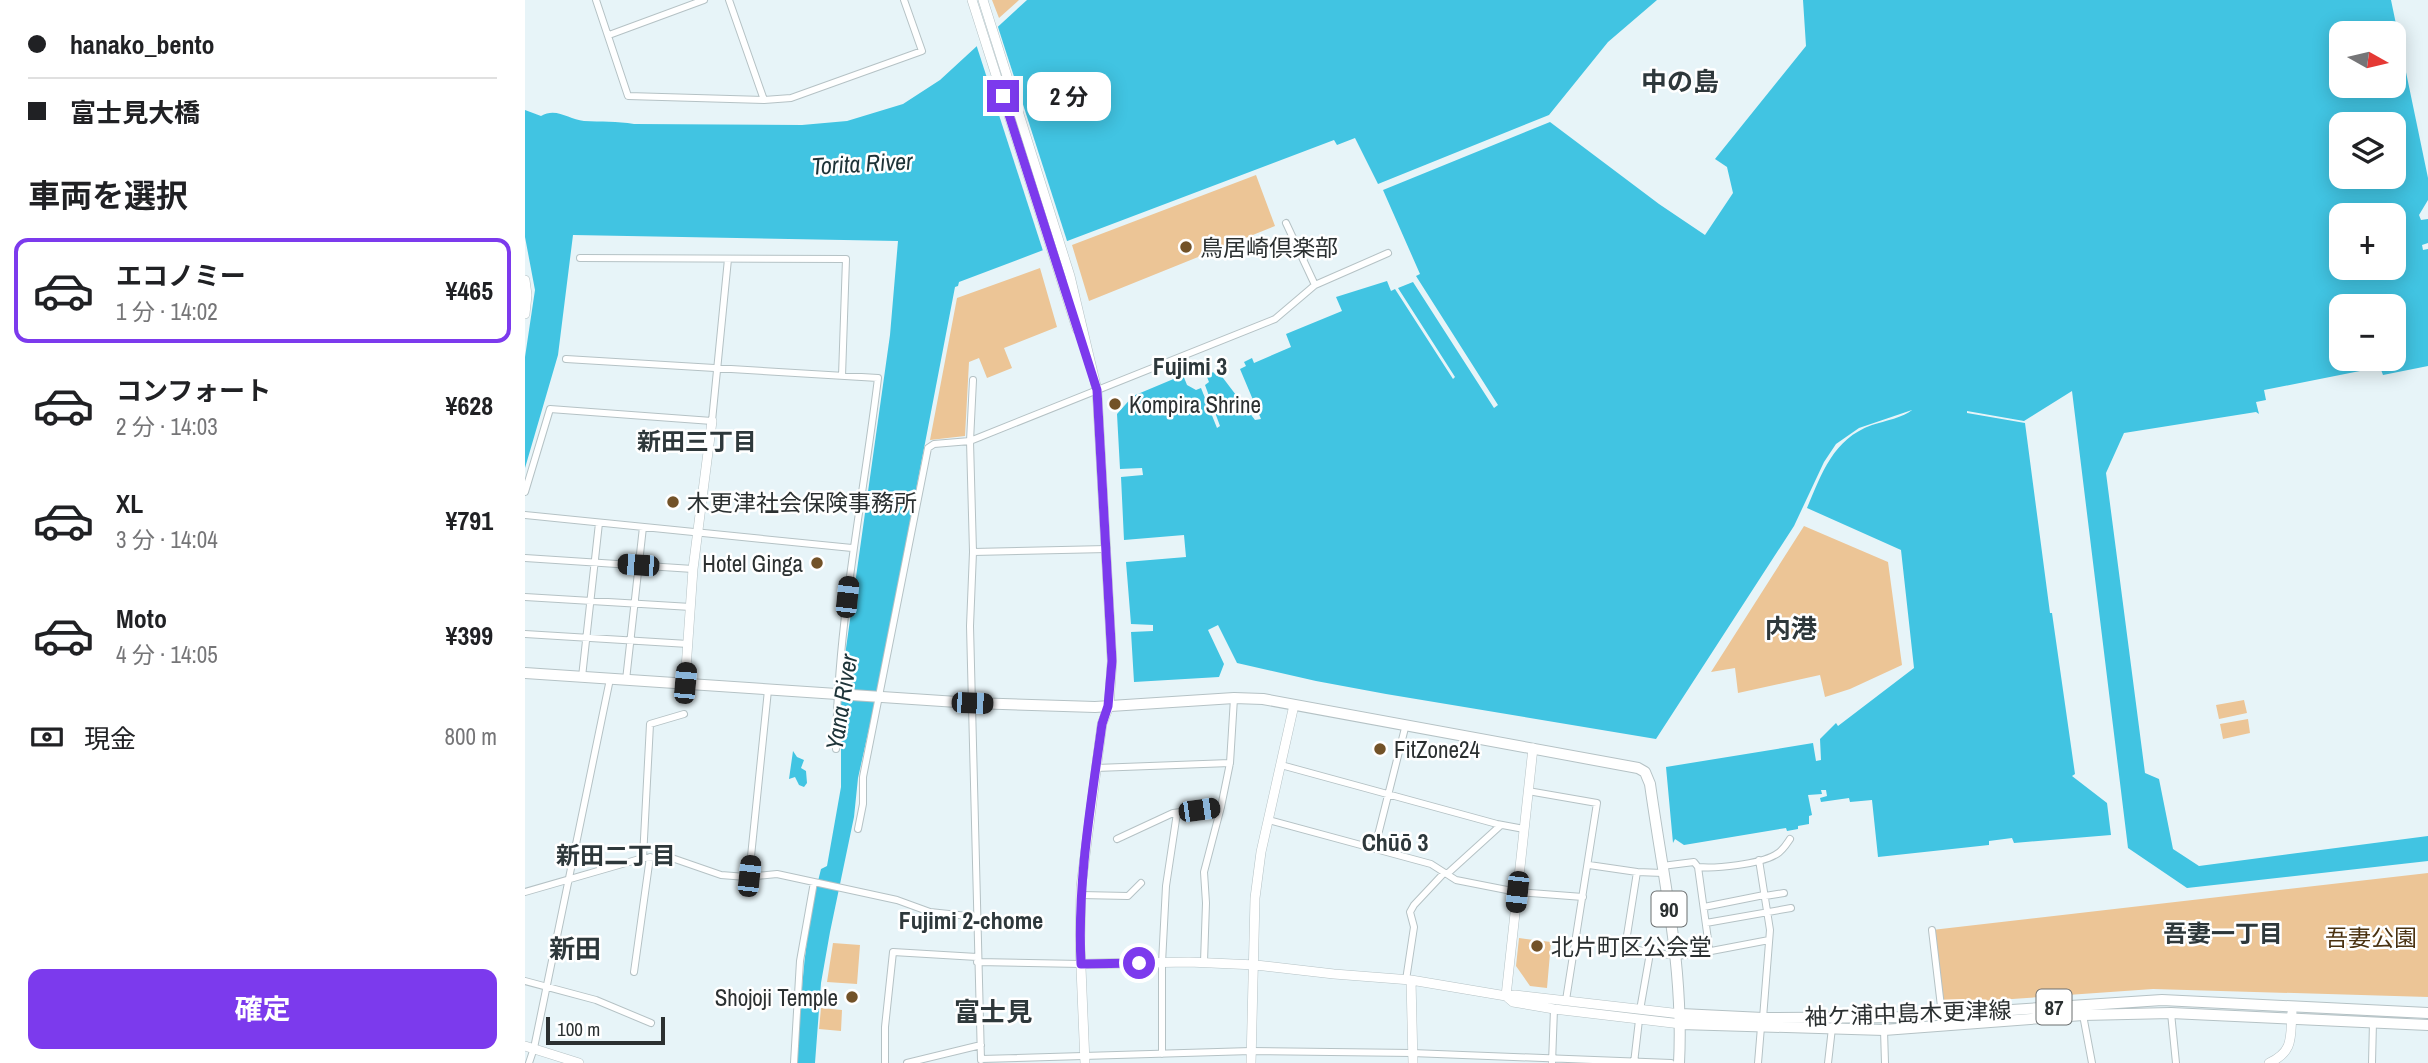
<!DOCTYPE html>
<html lang="ja">
<head>
<meta charset="utf-8">
<style>
	body { margin:0; font-family:"Archivo Narrow","Noto Sans JP",sans-serif; background:#f6f6f6; color:#202124; height:100vh; display:flex; flex-direction:column; font-size:26px; white-space:nowrap }
	* { box-sizing:border-box; margin:0 }
	p { font-size:23px; color:#757577 }
	.icon { flex:none; width:38px; height:38px; fill:none; stroke:currentColor; stroke-width:2; stroke-linecap:round; stroke-linejoin:round }
	.map { position:relative; flex:1; overflow:hidden }
	.sheet { display:flex; flex-direction:column; background:#fff; width:525px }
	.sheet>* { flex:none }
	.top-card { display:grid; align-content:center; height:154px; padding:0 28px; background:#fff }
	.needle { width:46px; rotate:98deg }
	.controls { position:absolute; left:1804px; top:21px; display:grid; gap:14px }
	.controls a { display:grid; place-items:center; width:77px; height:77px; border-radius:14px; background:#fff; box-shadow:0 4px 18px #0003; font-size:35px }
	.scale { position:absolute; left:21px; bottom:18px; width:119px; box-sizing:border-box; padding-left:7px; border:4px solid #2b3031; border-top:0; font-size:19px; line-height:24px; white-space:nowrap; color:#2b3031; -webkit-text-stroke:5px #fff; paint-order:stroke }
	.end { position:absolute; width:32px; height:32px; margin:-16px; border:9px solid #7c3aed; background:#fff; box-shadow:0 0 0 4px #fff }
	.from { border-radius:50% }
	.bubble { position:absolute; height:49px; border-radius:14px; background:#fff; box-shadow:0 4px 18px #0003; font-size:23px; font-weight:700; line-height:49px; text-align:center }
	.car { position:absolute; width:21px; height:42px; margin:-21px -10px; border-radius:9px; box-shadow:0 0 5px 2px #0007; background:linear-gradient(#222 24%,#8ab4d8 0 40%,#222 0 76%,#8ab4d8 0 86%,#222 0) }
	.top-card b { display:flex; align-items:center; gap:24px; height:66px; font-size:26px }
	.top-card b+b { border-top:2px solid #e0e0e0 }
	.top-card i { width:18px; height:18px; background:#202124 }
	ul { padding:0; list-style:none }
	li { display:flex; align-items:center; gap:21px; height:105px; margin:0 14px 10px; padding:0 14px; border:4px solid transparent; border-radius:14px }
	li div { flex:1 }
	li b { display:block; font-size:26px }
	li em { font-style:normal; font-weight:700 }
	li.selected { border-color:#7c3aed }
	li>.icon { width:63px; height:63px; stroke-width:1.5 }
	h2 { padding:0 28px; font-size:32px; line-height:84px }
	.pay { display:flex; align-items:center; gap:18px; height:77px; padding:0 28px; font-size:26px }
	.pay p { margin-inline-start:auto }
	.cta { display:flex; gap:14px; margin-top:auto; padding:14px 28px }
	.cta a { flex:1; height:80px; border-radius:14px; background:#7c3aed; color:#fff; font-size:28px; font-weight:700; line-height:80px; text-align:center }
	main { display:flex; flex:1; min-height:0 }
	.map>svg:first-child { display:block }
	.green { fill:#ecc596 }
	.water { fill:#41c4e2; fill-rule:evenodd }
	.pier { fill:#e7f4f8 }
	.lines { fill:none; stroke-linecap:round; stroke-linejoin:round }
	.street-casing { stroke:#b5c2c5; stroke-width:8 }
	.secondary-casing { stroke:#b5c2c5; stroke-width:10 }
	.primary-casing { stroke:#b5c2c5; stroke-width:12 }
	.street { stroke:#fff; stroke-width:6 }
	.secondary { stroke:#fff; stroke-width:9 }
	.primary { stroke:#fff; stroke-width:10 }
	.route { stroke:#7c3aed; stroke-width:9 }
	.poi-dot { fill:#725228; stroke:#fff; stroke-width:2.5 }
	.labels { text-anchor:middle; dominant-baseline:central; stroke-width:5; stroke-linejoin:round; paint-order:stroke }
	.shield { fill:#fff; stroke:#6b6e6f; stroke-width:2 }
	.shield-label { font-size:21px; font-weight:bold; fill:#2b3031 }
	.poi-label { font-size:23px; fill:#2b3031; stroke:#fff; text-anchor:start }
	.park-label { font-size:23px; fill:#4a3211; stroke:#fff }
	.street-label { font-size:23px; fill:#2b3031; stroke:#fff }
	.water-label { font-size:24px; font-style:italic; fill:#1d3338; stroke:#fff }
	.neighbourhood-label { font-size:24px; font-weight:bold; fill:#2e383b; stroke:#fff }
	.quarter-label { font-size:26px; font-weight:bold; fill:#2e383b; stroke:#fff }
</style>
</head>
<body>
<main>
<section class="sheet">
<div class="top-card">
<b><i class="from"></i>hanako_bento</b>
<b><i></i>富士見大橋</b>
</div>
<h2>車両を選択</h2>
<ul>
<li class="selected"><svg class="icon" aria-label="car" viewBox="0 0 24 24"><path d="M5 17H2v-5l4-1 3-4h7l3 4 3 1v5h-3M9 17h6M6 11h13"/><circle cx="7" cy="17" r="2"/><circle cx="17" cy="17" r="2"/></svg><div><b>エコノミー</b><p>1 分 · 14:02</p></div><em>¥465</em></li>
<li><svg class="icon" aria-label="car" viewBox="0 0 24 24"><path d="M5 17H2v-5l4-1 3-4h7l3 4 3 1v5h-3M9 17h6M6 11h13"/><circle cx="7" cy="17" r="2"/><circle cx="17" cy="17" r="2"/></svg><div><b>コンフォート</b><p>2 分 · 14:03</p></div><em>¥628</em></li>
<li><svg class="icon" aria-label="car" viewBox="0 0 24 24"><path d="M5 17H2v-5l4-1 3-4h7l3 4 3 1v5h-3M9 17h6M6 11h13"/><circle cx="7" cy="17" r="2"/><circle cx="17" cy="17" r="2"/></svg><div><b>XL</b><p>3 分 · 14:04</p></div><em>¥791</em></li>
<li><svg class="icon" aria-label="car" viewBox="0 0 24 24"><path d="M5 17H2v-5l4-1 3-4h7l3 4 3 1v5h-3M9 17h6M6 11h13"/><circle cx="7" cy="17" r="2"/><circle cx="17" cy="17" r="2"/></svg><div><b>Moto</b><p>4 分 · 14:05</p></div><em>¥399</em></li>
</ul>
<div class="pay"><svg class="icon" aria-label="cash" viewBox="0 0 24 24"><path d="M3 7h18v10H3z"/><circle cx="12" cy="12" r="2"/></svg>現金<p>800 m</p></div>
<div class="cta"><a>確定</a></div>
</section>
<div class="map">
<svg width="1903" height="1063" viewBox="0 0 1903 1063">
	<rect width="100%" height="100%" fill="#e7f4f8"/>
	<path class="green" d="M467,0H494L474,18Z
		M731,175L750,226L564,301L547,245Z
		M515,268L532,327L479,348L487,368L462,378L454,358L444,362L440,436L405,440L432,298Z
		M1279,526L1363,562L1377,665L1325,689L1300,697L1295,675L1213,693L1210,668L1186,672Z
		M1719,700L1722,713L1694,719L1691,705Z
		M1723,719L1725,733L1698,739L1695,724Z
		M1903,873V997L1628,989L1415,1004L1407,930Z
		M994,938L1026,942L1022,988L1005,986L991,966Z
		M308,943L335,945L332,984L302,982Z
		M296,1008L317,1010L316,1031L294,1029Z"/>
	<path class="water" d="M502,0H1132L1083,42L1024,115L853,184L830,138L812,145L809,140L434,282L433,286L430,287L353,688L333,778L329,817L305,932L296,983L290,1063H272C276,998 279,932 296,869L302,866L316,787V715L314,714L316,684L365,335L373,241L48,235L33,355L0,468V357L10,290L0,237V110L16,116C32,107 44,120 59,121C76,122 92,121 109,124L277,125L322,121L378,104L415,80Z
		M1278,0H1866L1903,178V200L1894,215L1896,220L1903,219V243L1897,245L1898,250L1903,249V366L1858,375L1855,367L1739,390L1741,400L1731,402L1734,414L1731,412L1599,433L1581,473L1620,773L1634,779L1648,849L1674,866L1903,836V861L1662,888L1603,848L1547,391L1499,421L1442,411V413L1500,423L1525,613H1527L1550,774L1547,776L1582,803L1586,835L1489,843L1487,838L1464,841V845L1353,857L1347,800L1325,802L1324,798L1296,802L1295,798L1302,796L1301,790H1296L1297,794L1283,795L1287,815L1284,816V824L1273,826V829L1262,831L1261,828L1159,845L1150,839L1148,843L1141,767L1288,743L1291,761L1296,760L1295,739L1311,723L1313,726L1389,668L1376,550L1282,508C1297,473 1308,439 1347,425C1360,421 1379,417 1387,410L1334,428L1311,444L1299,462L1269,526L1131,739L861,694L791,681L712,663L693,625L683,630L699,664L694,677L609,682L606,632L628,631V625L606,624L601,562L661,557L659,535L599,540L596,477L618,475L617,468L595,469L592,414L608,396L658,375L662,385L671,390L676,388L692,428L695,426L680,385L684,382L682,377L688,372L692,376L695,374L730,420L736,419L715,369L721,366L719,362L727,358L729,363L766,347L761,334L817,311L811,297L862,281L866,291L870,289L928,379L930,377L873,288L888,282L969,408L973,405L891,276L895,274L858,190L1025,122L1134,204L1180,235L1208,193L1202,167L1190,159L1281,46ZM1869,33V86H1816V33ZM1869,124V177H1816V124ZM1816,215H1869V268H1816ZM1816,306H1869V359H1816Z
		M268,751L272,757L279,760L276,768L281,771L282,783L279,787L274,785L270,777L264,779Z"/>
	<path class="pier" d="M472,24L543,244L519,254L451,44Z"/>
	<g class="lines">
		<g class="street-casing">
			<path id="street" d="M71,0L103,96L239,100L266,98L397,51L379,0
				M204,0L239,100
				M84,35L179,0
				M761,223L790,285
				M55,258L321,259L317,376
				M41,359L353,378C338,502 312,624 311,749
				M448,380L445,441L448,552L445,626L456,1060
				M0,492L25,409L187,421L203,259
				M0,515L327,548
				M448,552L582,549
				M0,558L168,569
				M0,597L166,607
				M0,634L163,644
				M57,677L74,523
				M101,680L118,527
				M756,765L972,824L999,829
				M571,768L705,763
				M1003,791L1072,803L1041,1000
				M744,820L906,864L931,880L992,892L1058,897
				M333,829L338,804V777L403,448L409,444L445,441L750,319L790,285L863,253
				M592,839L648,813L696,807
				M850,847L881,724
				M118,858L125,724L159,714
				M1234,860L1245,930L1238,1018
				M1064,865L1112,872L1138,873
				M1137,866L1169,862L1173,867C1191,869 1234,864 1250,855C1257,852 1261,845 1265,839
				M1112,872L1100,948L1152,956L1181,952L1184,947L1173,867
				M922,874L976,825
				M224,876L243,690
				M0,892L118,858L144,857L196,875L221,877L252,874L372,900L405,912L452,917
				M556,895L603,896L616,883
				M1240,896L1259,893
				M1179,907L1239,895
				M1181,923L1266,908
				M1407,930L1417,1015
				M1181,952L1244,940
				M452,962L556,964
				M679,962L681,903L679,872L696,807L705,763L709,698
				M109,972L125,857
				M881,980L889,927L885,912L889,905L919,873
				M0,981L71,1000L126,1023
				M1115,1010L1125,953
				M1646,1013L1651,1063
				M1558,1015L1567,1063
				M1359,1030L1360,1063
				M637,1054V963L641,886L652,813
				M456,1059L726,1051L887,1053L1146,1063
				M4,1063L9,1048L85,679
				M269,1063L275,961L289,882
				M360,1063V1027L368,952L452,957
				M382,1063L456,1045
				M1027,1063L1029,1009
				M1109,1063L1114,1020
				M1233,1063L1236,1027
				M1303,1063L1307,1028
				M1847,1063L1848,1022"/>
		</g>
		<g class="secondary-casing">
			<path id="secondary" d="M447,0L552,329
				M458,0L545,276L572,390L587,661L584,706L577,724L556,887L555,944L560,1063
				M0,280L2,295L0,314
				M160,683L168,569L187,421
				M556,964L664,962L731,965L809,974L886,980L981,996L1008,748
				M886,980L888,1063
				M981,996L988,1002L1029,1009L1156,1024
				M981,996L990,995L1156,1014
				M0,1046L54,1063
				M726,1063L730,898L736,852L769,705
				M1744,1063C1770,1051 1765,1036 1767,1012"/>
		</g>
		<g class="primary-casing">
			<path id="primary" d="M0,673L447,703L570,707L709,698L738,699L1113,768L1120,772L1125,784C1138,878 1159,967 1154,1063
				M1156,1014L1238,1018L1381,1017L1637,1000L1903,1013
				M1156,1024L1359,1030L1558,1015L1646,1013L1903,1025"/>
		</g>
		<use href="#street" class="street"/>
		<use href="#secondary" class="secondary"/>
		<use href="#primary" class="primary"/>
	</g>
	<g class="lines">
		<path class="route" d="M478,96L572,390L587,661L583,706L577,724C566,804 552,883 556,964L614,963"/>
	</g>
	<g class="poi-dot">
		<circle cx="661" cy="247" r="7"/>
		<circle cx="590" cy="404" r="7"/>
		<circle cx="148" cy="502" r="7"/>
		<circle cx="292" cy="563" r="7"/>
		<circle cx="855" cy="749" r="7"/>
		<circle cx="1012" cy="946" r="7"/>
		<circle cx="327" cy="997" r="7"/>
	</g>
	<g class="labels">
		<g class="shield">
			<rect x="1126.5" y="891.5" width="35" height="35" rx="5"/>
			<rect x="1511.5" y="989.5" width="35" height="35" rx="5"/>
		</g>
		<g class="shield-label">
			<text x="1144" y="909">90</text>
			<text x="1529" y="1007">87</text>
		</g>
		<g class="poi-label">
			<text x="675" y="247">鳥居崎倶楽部</text>
			<text x="604" y="404">Kompira Shrine</text>
			<text x="162" y="502">木更津社会保険事務所</text>
			<text x="278" y="563" text-anchor="end">Hotel Ginga</text>
			<text x="869" y="749">FitZone24</text>
			<text x="1026" y="946">北片町区公会堂</text>
			<text x="313" y="997" text-anchor="end">Shojoji Temple</text>
		</g>
		<g class="park-label">
			<text x="1846" y="937">吾妻公園</text>
		</g>
		<g class="street-label">
			<text transform="translate(1383 1013) rotate(-2)">袖ケ浦中島木更津線</text>
		</g>
		<g class="water-label">
			<text transform="translate(337 163) rotate(-3)">Torita River</text>
			<text transform="translate(316 702) rotate(-81)">Yana River</text>
		</g>
		<g class="neighbourhood-label">
			<text x="665" y="366">Fujimi 3</text>
			<text x="172" y="441">新田三丁目</text>
			<text x="870" y="842">Chūō 3</text>
			<text x="91" y="855">新田二丁目</text>
			<text x="446" y="920">Fujimi 2-chome</text>
			<text x="1698" y="933">吾妻一丁目</text>
		</g>
		<g class="quarter-label">
			<text x="1155" y="81">中の島</text>
			<text x="1266" y="628">内港</text>
			<text x="50" y="948">新田</text>
			<text x="468" y="1011">富士見</text>
		</g>
	</g>
</svg>
<div class="controls">
<a><svg class="needle" viewBox="-14 -14 28 28"><path d="M0-13l5 13h-10z" fill="#e53935"/><path d="M0 13l5-13h-10z" fill="#757577"/></svg></a>
<a><svg class="icon" aria-label="layers" viewBox="0 0 24 24"><path d="M12 4l9 5-9 5-9-5zM3 14l9 5 9-5"/></svg></a>
<a>+</a>
<a>−</a>
</div>
<div class="scale">100 m</div>
<i class="end from" style="left:614px;top:963px"></i>
<i class="end" style="left:478px;top:96px"></i>
<div class="bubble" style="left:502px;top:72px;width:84px">2 分</div>
<i class="car" style="left:113px;top:565px;rotate:274deg"></i>
<i class="car" style="left:322px;top:597px;rotate:6deg"></i>
<i class="car" style="left:160px;top:683px;rotate:5deg"></i>
<i class="car" style="left:447px;top:703px;rotate:92deg"></i>
<i class="car" style="left:674px;top:810px;rotate:82deg"></i>
<i class="car" style="left:224px;top:876px;rotate:6deg"></i>
<i class="car" style="left:992px;top:892px;rotate:186deg"></i>
</div>
</main>
</body>
</html>
